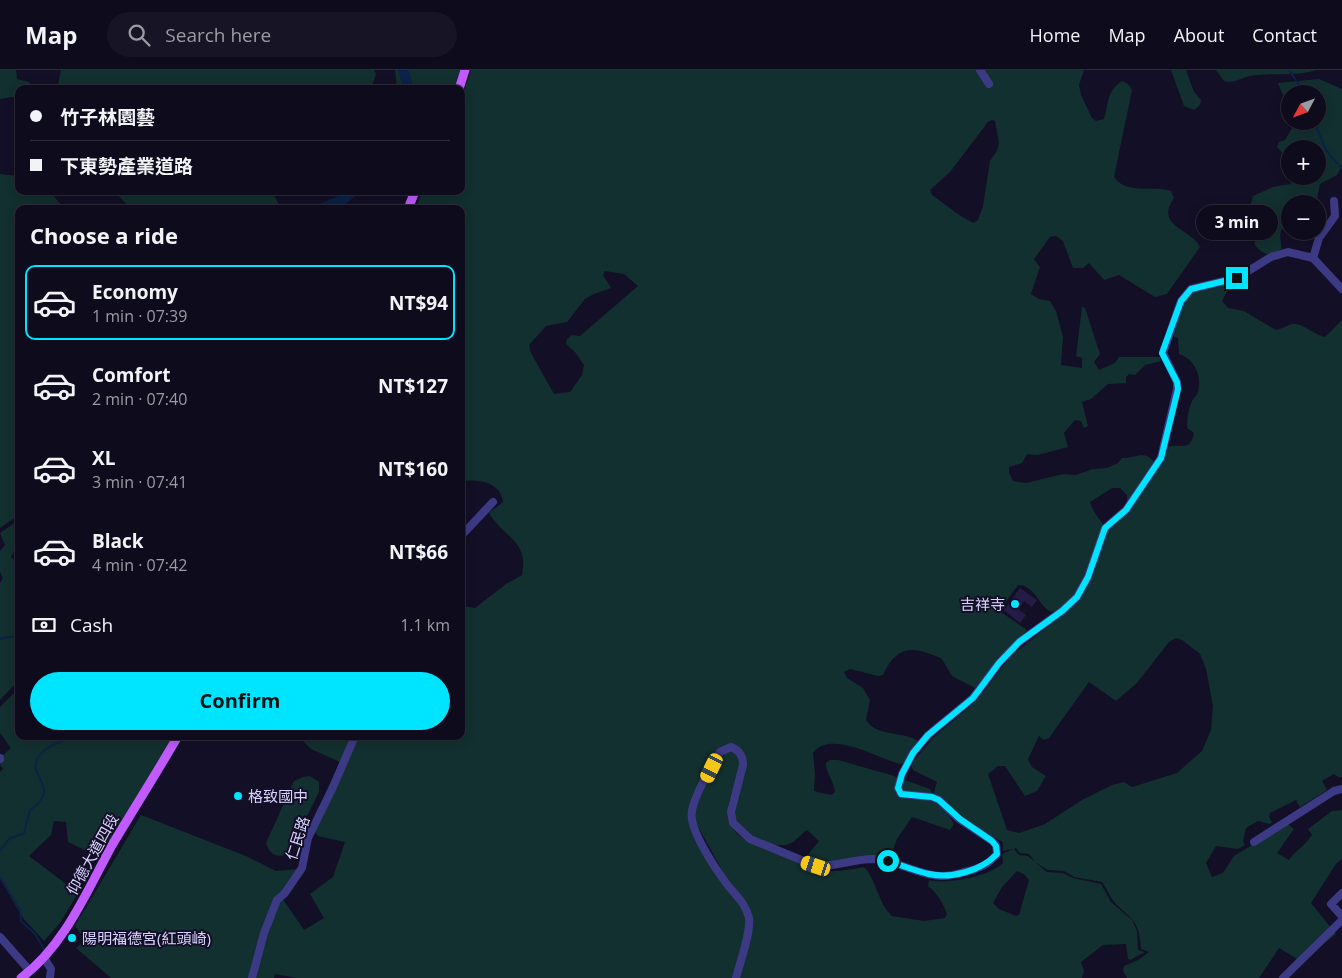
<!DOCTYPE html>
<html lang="en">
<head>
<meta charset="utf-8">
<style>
	body { margin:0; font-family:"Open Sans","Noto Sans TC",sans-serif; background:#171425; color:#f1f3f6; height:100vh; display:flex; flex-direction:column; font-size:19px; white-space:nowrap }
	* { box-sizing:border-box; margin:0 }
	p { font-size:16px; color:#9b9ba3 }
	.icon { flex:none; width:28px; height:28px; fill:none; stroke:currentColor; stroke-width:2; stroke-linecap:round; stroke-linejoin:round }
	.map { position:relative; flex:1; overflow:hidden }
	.panel { position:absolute; left:15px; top:135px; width:450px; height:535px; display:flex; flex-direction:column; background:#0e0b1c; border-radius:10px; box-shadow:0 2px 12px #0003,0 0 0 1px #2e2b3b }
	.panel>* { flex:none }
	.banner { position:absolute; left:15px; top:15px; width:450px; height:110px; border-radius:10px; box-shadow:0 2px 12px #0003,0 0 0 1px #2e2b3b; display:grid; align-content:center; height:110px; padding:0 15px; background:#0e0b1c }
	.needle { width:32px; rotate:229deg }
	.tools { position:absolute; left:1281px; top:15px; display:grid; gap:10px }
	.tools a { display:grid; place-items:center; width:45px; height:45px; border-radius:50%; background:#0e0b1c; box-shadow:0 2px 12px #0003,0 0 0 1px #2e2b3b; font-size:25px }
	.end { position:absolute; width:22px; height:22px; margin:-11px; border:6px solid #00e5ff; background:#111; box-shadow:0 0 0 2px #111 }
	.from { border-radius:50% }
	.bubble { position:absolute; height:35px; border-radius:18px; background:#0e0b1c; box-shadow:0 2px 12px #0003,0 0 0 1px #2e2b3b; font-size:16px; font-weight:700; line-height:35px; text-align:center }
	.car { position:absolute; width:15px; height:30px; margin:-15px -8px; border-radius:6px; box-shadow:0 0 4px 1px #0007; background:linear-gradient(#f5c518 24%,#345 0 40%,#f5c518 0 76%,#345 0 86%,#f5c518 0) }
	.banner b { display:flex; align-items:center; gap:18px; height:48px; font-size:19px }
	.banner b+b { border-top:1px solid #2e2b3b }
	.banner i { width:12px; height:12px; background:#f1f3f6 }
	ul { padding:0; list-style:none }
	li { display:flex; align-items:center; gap:15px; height:75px; margin:0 10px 8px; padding:0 5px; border:2px solid transparent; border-radius:10px }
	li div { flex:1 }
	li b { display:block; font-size:19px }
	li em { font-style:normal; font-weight:700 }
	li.current { border-color:#00e5ff }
	li>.icon { width:45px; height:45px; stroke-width:1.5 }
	h2 { padding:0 15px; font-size:22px; line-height:60px }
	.pay { display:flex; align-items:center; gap:12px; height:55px; padding:0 15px; font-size:19px }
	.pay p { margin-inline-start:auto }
	.button { display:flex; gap:10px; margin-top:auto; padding:10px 15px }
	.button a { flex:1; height:58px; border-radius:30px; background:#00e5ff; color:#111; font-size:20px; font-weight:700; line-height:58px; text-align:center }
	header { display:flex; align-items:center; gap:30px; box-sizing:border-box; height:70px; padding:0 25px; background:#0e0b1c; border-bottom:1px solid #2e2b3b }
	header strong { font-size:24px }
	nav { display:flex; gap:28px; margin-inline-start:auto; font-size:18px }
	.search { width:350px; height:45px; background:#171425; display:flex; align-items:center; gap:12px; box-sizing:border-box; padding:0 18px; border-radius:28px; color:#9b9ba3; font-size:19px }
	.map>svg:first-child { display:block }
	.green { fill:#12302f; fill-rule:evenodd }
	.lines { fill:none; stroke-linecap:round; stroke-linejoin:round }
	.stream { stroke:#0c2248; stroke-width:2 }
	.river { stroke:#0c2248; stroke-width:10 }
	.building { fill:#241b47 }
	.minor { stroke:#3d3a85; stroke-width:8 }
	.major { stroke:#c25bff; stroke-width:9 }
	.route { stroke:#00e5ff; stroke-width:6 }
	.poi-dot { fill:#00e5ff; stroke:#130f26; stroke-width:2 }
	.labels { text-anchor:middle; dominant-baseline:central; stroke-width:4; stroke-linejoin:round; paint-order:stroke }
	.poi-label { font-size:15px; fill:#d9d4ff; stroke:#130f26; text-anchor:start }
	.street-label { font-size:15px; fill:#d9d4ff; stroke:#130f26 }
</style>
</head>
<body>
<header>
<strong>Map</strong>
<div class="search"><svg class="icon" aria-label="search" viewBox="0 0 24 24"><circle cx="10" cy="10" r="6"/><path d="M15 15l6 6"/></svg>Search here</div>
<nav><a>Home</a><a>Map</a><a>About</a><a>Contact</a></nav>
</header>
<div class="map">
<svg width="1342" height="908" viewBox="0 0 1342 908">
	<rect width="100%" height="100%" fill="#130f26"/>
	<path class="green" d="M0,0H16L17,9L29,12L33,19H19V30L12,27L0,29Z
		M61,0H374L376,4L371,19H57Z
		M395,0H460L454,19H397Z
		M471,0H1084L1079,15L1081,25L1092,48L1096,51L1104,49C1109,33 1106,22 1122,11L1128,14L1132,20L1114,107C1126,125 1153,115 1171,121L1174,128C1154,157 1191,158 1200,177L1167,224L1155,227L1119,205L1104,210L1089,193L1083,198H1073L1063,171L1056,166L1050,167L1034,189L1040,197L1031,224L1039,229L1050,231L1056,241L1063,267L1061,295L1082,298V288L1076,286L1082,237L1085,238L1100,284L1094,292L1099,300L1115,293L1119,287H1160L1161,291L1145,295L1135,305L1129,304L1126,307V313L1108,314L1091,329L1082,332L1088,356L1084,358L1081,351L1075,350L1064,363L1068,377L1038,385L1027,384L1022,393L1009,397V403L1013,411L1026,413L1063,404L1076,405L1093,399L1107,398L1118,393L1122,388C1136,388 1145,379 1155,393L1127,433V425L1120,418H1112L1090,432C1093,443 1099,447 1104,456L1091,493L1075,524L1058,541C1040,547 1039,515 1018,515L1004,534L1001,542L1027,560L975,618L952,606L942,589C915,576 897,574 883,605L878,606L850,599L844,602L847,608L863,618L870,630L866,650C877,668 904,660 919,672L904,693L900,694C879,689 830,659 813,683L815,704L814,721L831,725L835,722C834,711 825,701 826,693L830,690H838L891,705L930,719C935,733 948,741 954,754L950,760L912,747L897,769L892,783L884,788L826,794L808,790L806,787L819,771L807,760C801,764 795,772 789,774C773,780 740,765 735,748C731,736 740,697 742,683L723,677L690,751L736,825L746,847V859L733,908H296L275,904L274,908H111L76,878L82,873L83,867L75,856L141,745L246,786L276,801L297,799L303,802L282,828L304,860L324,848L310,824L333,807L345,772L318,766L314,761L317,742L340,692L311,679L298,666H461V536L475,538L506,514L522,505C529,470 504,468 489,443L503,432C501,411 477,409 461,411V139H416L422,121H461V29ZM992,50L995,51L999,73L997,81L990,91L983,136L978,150L974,153L962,147L932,125L930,120L950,102L988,52ZM605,201L624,204L638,216L580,266L572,265L567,269L566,274L575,282L584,295L582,305L570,322L554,324L531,283L529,275L546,256L567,252L585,229L594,224L611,218L603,205Z
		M1171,0H1186L1194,22L1201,30L1200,35L1194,40L1184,36Z
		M1216,0H1317C1295,7 1272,2 1250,6C1241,8 1233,14 1224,11Z
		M1319,9L1342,19V95L1337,105L1320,114L1316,134H1290V158L1287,157C1276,160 1282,170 1281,179C1271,188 1262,184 1255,175L1254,166L1244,160L1253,126L1273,117L1291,114L1293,106H1318V79H1290V89L1288,85H1284L1277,77L1279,72L1285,70L1292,58L1294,51H1318V24H1290V43L1278,13Z
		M0,104L19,106V121H50L64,139H19V445L0,458Z
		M114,121H272L281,139H131Z
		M1232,212L1222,231L1228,238L1244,241L1276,260C1281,259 1286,256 1291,254C1303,252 1313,265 1325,267L1342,250V707H1338L1334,704L1322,711L1327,720L1300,737L1296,730L1270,743L1269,747L1272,752L1270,754L1258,751L1246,758L1243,771L1245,775L1238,779L1216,776L1206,793L1212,807L1223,803L1234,786L1249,777L1285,752L1294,759L1277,783L1289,790C1296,780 1304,777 1312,765L1308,759L1332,741L1342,740V789L1336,794L1311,833L1336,864L1302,892L1279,878L1259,908H1127L1123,901L1124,896L1138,890L1149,882L1141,879C1139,850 1133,851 1115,833C1110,827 1107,819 1102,812L1074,807L1064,801L1048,800L1035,792L1029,784L1020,783L1016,778L1014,779L1019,785L1028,786L1047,802L1063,803L1073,808L1101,814L1111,832L1132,850L1137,861L1138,880L1145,882L1130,890L1128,889L1126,874L1103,875L1081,892L1084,901L1082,908H738L751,848L739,823L728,811L694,749V740L722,682L731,679L740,687L741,695C737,707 724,740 729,751C738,774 761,774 780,782C795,790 808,800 826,801C838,802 852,799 864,797C878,812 877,832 892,846L924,851L945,848L947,844C943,833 937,823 928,816L929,810C946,815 991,806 1003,793L1002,784L1013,779L1003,781V772L987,764L937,728L934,722L937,712L913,700L911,694L933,668L976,631L1010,587L1073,536L1079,529L1108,460L1114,453L1128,444L1170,376C1185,375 1190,380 1194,363L1187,358C1187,349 1188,340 1192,331C1193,328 1197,326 1198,322C1202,306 1195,289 1179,284L1178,268L1174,267L1173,264C1177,252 1181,227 1193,221C1203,215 1220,214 1232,212ZM1176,568L1182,570L1200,584L1206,599L1213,636L1211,660L1202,681L1177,703L1132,717L1124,712L1112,715L1082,730L1045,754L1019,763L1007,760L988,704L998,696H1005L1025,726L1037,721L1046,706L1032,697L1028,689L1039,666L1044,670L1049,668L1089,612L1116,631L1137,613L1169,572ZM1017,801L1024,804L1029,810L1019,845L1016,846L999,839L993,833L1002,817Z
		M19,450V480L16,478L11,487L19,494V610L0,630V513L3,508L0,502V481L5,475L0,463Z
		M19,618V666H175L99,787L68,772L66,752L54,751L51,765L29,786L78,823L60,853L44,871L23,848L0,809V702L3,699L0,695V688L11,678L0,663V637Z
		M310,706L319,712V722L288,784C276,788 270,785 266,773L294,711L303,707Z"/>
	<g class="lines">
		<path class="stream" d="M1289,0L1305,24
			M1314,51L1326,80L1342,99
			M0,569L7,567H19
			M0,781L9,769L24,763L30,740C64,717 24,706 39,686C46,676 62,672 73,666
			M0,807L20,840L21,851L35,864L44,879"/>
		<path class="river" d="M403,0L409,19
			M320,139L344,129L353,121"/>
	</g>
	<path class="building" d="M1020,518L1037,530L1032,537L1024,531L1018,539L1026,545L1020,553L1004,540Z"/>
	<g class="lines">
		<path class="minor" d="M980,0L989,14
			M1313,188L1319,168L1335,146L1334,131
			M461,466L493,432
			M0,688V689
			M1254,772L1334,721L1342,719
			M1342,823L1331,834L1342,846
			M0,867L30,901
			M44,888L51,899L50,908
			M252,908L264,863L277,830L285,823L302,798L308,768L333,717L355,666
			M736,908C740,892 751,863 749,848C746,833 734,824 726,813C715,798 688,758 692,741C694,727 712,694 720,682L731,677C740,681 743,686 743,695L731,742L733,753L750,769L816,796C835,797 854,789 873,789C897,790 918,805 941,806C948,806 957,804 964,802C978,799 988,795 997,784L996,775L992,771L959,749L939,730L932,727L901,724L898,718L902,704L913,683L928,665L973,628L999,593L1019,572L1062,541L1077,527L1088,507L1105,458L1126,440L1161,388L1177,319V312L1163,283L1181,231L1191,219L1237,208L1271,187L1288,182L1313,188L1342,219
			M1283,908L1342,850"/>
		<path class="major" d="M459,19L465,0
			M408,139L415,121
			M21,908C64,876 86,823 111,777C133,740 156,704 178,666"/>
	</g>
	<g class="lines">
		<path class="route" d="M888,791C901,795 915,801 929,804C951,809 981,801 997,784L996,776L992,771L960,749L939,730L932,727L901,724L898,718L902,704L913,683L928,665L973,628L999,593L1019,572L1062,541L1077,527L1088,507L1105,458L1126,440L1161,388L1178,319L1177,312L1162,283L1181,231L1191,219L1237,208"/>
	</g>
	<g class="poi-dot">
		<circle cx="1015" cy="534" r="5"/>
		<circle cx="238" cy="726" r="5"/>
		<circle cx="72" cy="868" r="5"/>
	</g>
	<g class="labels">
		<g class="poi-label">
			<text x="1005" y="534" text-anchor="end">吉祥寺</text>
			<text x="248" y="726">格致國中</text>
			<text x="82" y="868">陽明福德宮(紅頭崎)</text>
		</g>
		<g class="street-label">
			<text transform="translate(297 768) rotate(-72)">仁民路</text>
			<text transform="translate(92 784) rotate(-61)">仰德大道四段</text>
		</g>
	</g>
</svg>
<div class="tools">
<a><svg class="needle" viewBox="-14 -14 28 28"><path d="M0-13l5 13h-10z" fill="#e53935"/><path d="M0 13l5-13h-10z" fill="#9b9ba3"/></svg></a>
<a>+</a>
<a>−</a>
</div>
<i class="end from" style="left:888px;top:791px"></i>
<i class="end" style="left:1237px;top:208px"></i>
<div class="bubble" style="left:1196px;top:135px;width:82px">3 min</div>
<i class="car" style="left:712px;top:698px;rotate:206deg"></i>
<i class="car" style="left:816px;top:796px;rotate:288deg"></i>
<div class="banner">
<b><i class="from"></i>竹子林園藝</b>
<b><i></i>下東勢產業道路</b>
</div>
<section class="panel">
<h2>Choose a ride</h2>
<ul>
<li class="current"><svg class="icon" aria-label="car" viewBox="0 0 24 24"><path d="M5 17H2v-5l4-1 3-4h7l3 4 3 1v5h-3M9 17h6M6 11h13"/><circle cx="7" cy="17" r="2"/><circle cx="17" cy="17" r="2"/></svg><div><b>Economy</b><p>1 min · 07:39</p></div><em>NT$94</em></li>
<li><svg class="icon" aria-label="car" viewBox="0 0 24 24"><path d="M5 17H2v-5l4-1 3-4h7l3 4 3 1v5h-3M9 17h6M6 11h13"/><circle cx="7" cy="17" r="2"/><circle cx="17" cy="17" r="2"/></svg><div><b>Comfort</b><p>2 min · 07:40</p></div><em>NT$127</em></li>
<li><svg class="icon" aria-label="car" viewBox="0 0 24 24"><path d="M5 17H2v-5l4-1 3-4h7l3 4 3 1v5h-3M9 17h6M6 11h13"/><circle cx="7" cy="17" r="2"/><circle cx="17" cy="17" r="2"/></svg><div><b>XL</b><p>3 min · 07:41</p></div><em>NT$160</em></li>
<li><svg class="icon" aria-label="car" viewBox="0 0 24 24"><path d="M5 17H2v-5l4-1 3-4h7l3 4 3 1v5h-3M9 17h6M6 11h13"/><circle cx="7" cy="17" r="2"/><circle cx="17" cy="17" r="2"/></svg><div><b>Black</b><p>4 min · 07:42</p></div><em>NT$66</em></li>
</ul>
<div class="pay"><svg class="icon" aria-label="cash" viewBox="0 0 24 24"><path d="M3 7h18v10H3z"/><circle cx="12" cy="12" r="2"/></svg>Cash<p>1.1 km</p></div>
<div class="button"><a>Confirm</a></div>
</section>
</div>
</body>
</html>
